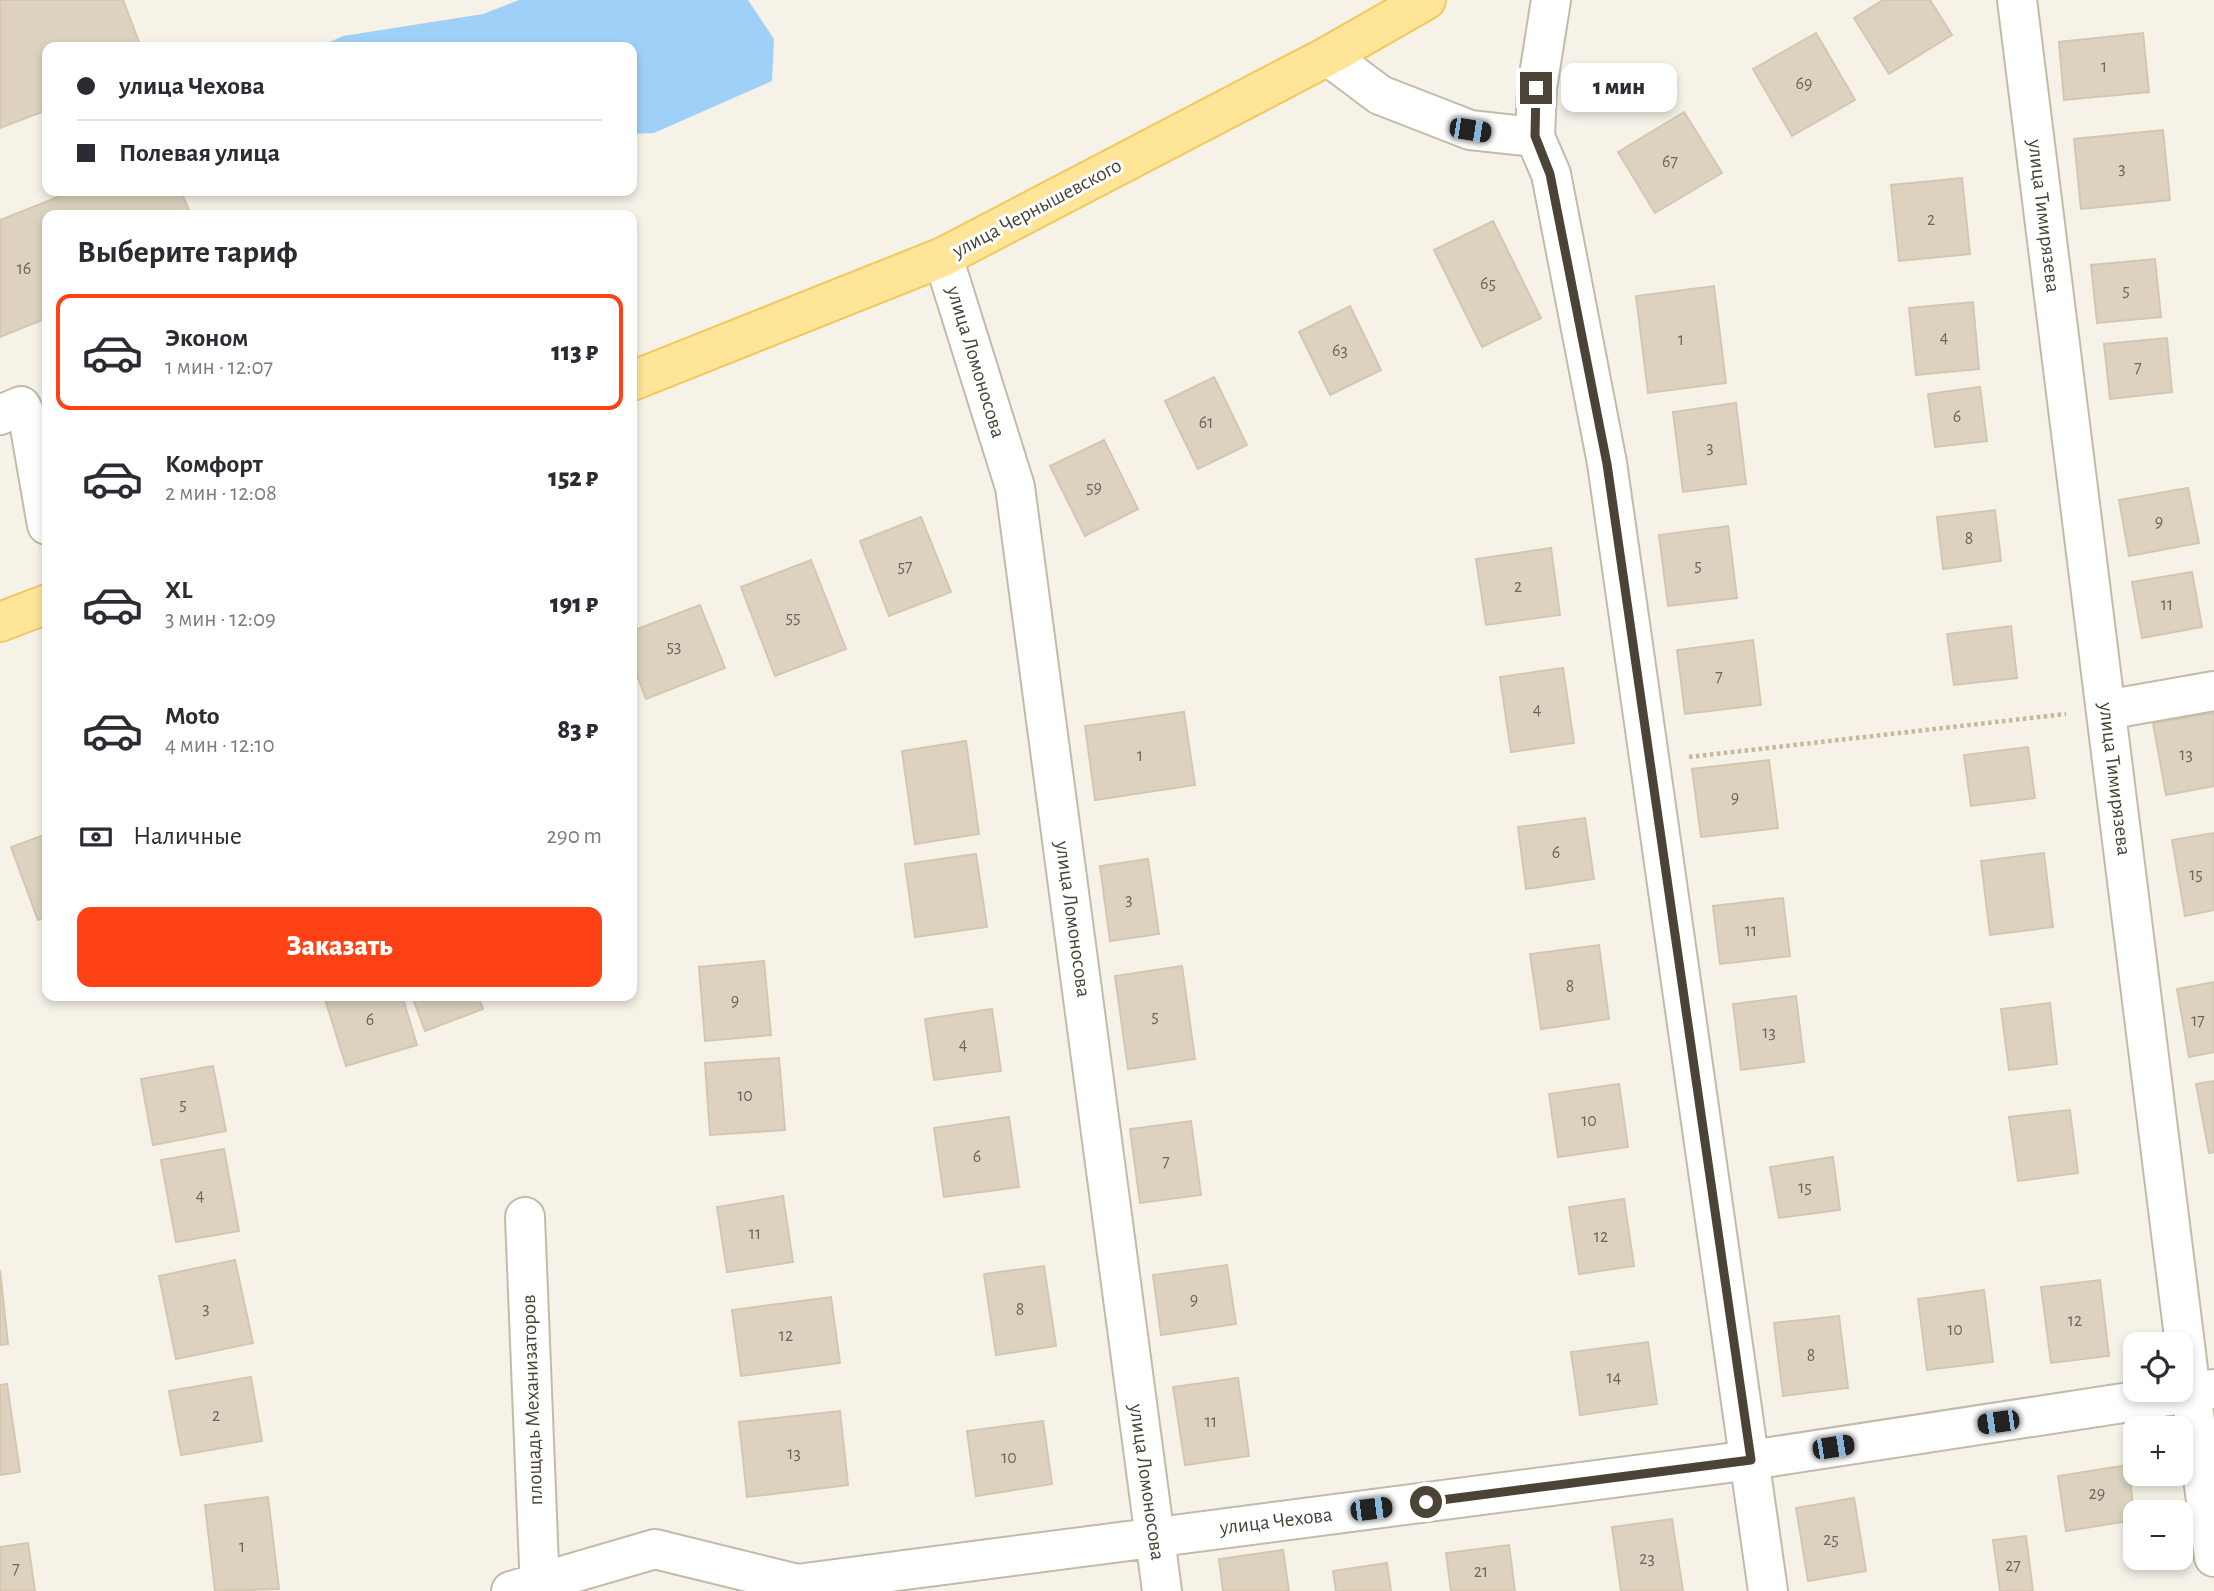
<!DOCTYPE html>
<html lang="ru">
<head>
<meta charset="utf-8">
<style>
	body { margin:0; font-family:"Alegreya Sans",sans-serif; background:#f2f2f3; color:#2b2b33; height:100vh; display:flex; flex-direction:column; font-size:26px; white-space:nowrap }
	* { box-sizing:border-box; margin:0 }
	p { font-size:23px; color:#7c7c81 }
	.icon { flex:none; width:38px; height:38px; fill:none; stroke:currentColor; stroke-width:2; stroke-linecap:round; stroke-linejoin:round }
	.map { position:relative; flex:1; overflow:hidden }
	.panel { position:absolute; left:42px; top:210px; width:595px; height:791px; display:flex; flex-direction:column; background:#fff; border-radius:14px; box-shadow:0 4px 10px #0003 }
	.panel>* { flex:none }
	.top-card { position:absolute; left:42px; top:42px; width:595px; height:154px; border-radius:14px; box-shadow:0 4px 10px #0003; display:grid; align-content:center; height:154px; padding:0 35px; background:#fff }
	.fabs { position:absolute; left:2123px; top:1332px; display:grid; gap:14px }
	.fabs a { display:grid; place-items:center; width:70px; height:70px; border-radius:14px; background:#fff; box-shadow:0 4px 10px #0003; font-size:35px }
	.end { position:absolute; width:32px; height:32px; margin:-16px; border:9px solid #4a4336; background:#fff; box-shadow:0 0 0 4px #fff }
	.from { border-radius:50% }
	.bubble { position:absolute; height:49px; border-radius:14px; background:#fff; box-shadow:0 4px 10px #0003; font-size:23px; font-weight:800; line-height:49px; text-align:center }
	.car { position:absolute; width:21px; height:42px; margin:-21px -10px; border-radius:9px; box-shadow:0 0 5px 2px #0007; background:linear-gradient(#222 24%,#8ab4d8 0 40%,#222 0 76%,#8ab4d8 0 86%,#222 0) }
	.top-card b { display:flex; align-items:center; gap:24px; height:66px; font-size:26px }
	.top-card b+b { border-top:2px solid #e1e1e2 }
	.top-card i { width:18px; height:18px; background:#2b2b33 }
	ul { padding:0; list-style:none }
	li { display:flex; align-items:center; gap:21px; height:116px; margin:0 14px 10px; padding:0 21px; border:4px solid transparent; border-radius:14px }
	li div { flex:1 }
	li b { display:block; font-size:26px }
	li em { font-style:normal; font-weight:800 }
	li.on { border-color:#ff4116 }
	li>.icon { width:63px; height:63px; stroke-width:1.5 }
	h2 { padding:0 35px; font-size:32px; line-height:84px }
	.pay { display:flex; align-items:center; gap:18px; height:77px; padding:0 35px; font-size:26px }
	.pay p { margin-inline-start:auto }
	.button { display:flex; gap:14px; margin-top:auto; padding:14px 35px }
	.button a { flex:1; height:80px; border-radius:14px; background:#ff4116; color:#fff; font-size:28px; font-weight:800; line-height:80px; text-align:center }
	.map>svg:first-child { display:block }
	.water { fill:#9fd1f8 }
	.building { fill:#dcd2bf; stroke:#d4c7af; stroke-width:2 }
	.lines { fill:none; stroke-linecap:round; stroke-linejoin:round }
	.minor-casing { stroke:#c2bbaa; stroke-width:42 }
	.major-casing { stroke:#f0c95c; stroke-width:42 }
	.path { stroke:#c6b899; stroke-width:4.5; stroke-dasharray:3.5 3.5; stroke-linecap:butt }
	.minor { stroke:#fff; stroke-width:38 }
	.major { stroke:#ffe598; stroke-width:38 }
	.route { stroke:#4a4336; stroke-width:9 }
	.labels { text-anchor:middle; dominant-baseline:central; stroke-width:6; stroke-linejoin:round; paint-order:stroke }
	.number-label { font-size:18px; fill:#6e6758 }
	.street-label { font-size:21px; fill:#4a4336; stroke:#fff }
</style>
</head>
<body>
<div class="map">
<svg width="2214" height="1591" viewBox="0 0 2214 1591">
	<rect width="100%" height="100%" fill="#f6f2e8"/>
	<path class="water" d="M519,0H748L774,39L772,81L654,133L632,134V47H319L343,36L483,14Z"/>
	<path class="building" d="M0,0H123L141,47H47V110L0,128Z
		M1883,0H1930L1952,35L1889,74L1854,18Z
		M1816,33L1855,100L1792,136L1753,69Z
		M2143,33L2149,92L2064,100L2059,42Z
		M1684,112L1722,173L1655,213L1618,152Z
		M2163,130L2170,200L2081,209L2074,139Z
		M1962,178L1970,254L1899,261L1891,185Z
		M73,191H181L191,215H47V318L0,337V220Z
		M1493,221L1541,318L1482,347L1434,250Z
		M2155,259L2161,317L2097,323L2091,265Z
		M1714,286L1726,383L1648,393L1636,296Z
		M1973,302L1979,369L1916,375L1909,308Z
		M1350,306L1381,370L1330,395L1299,332Z
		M2167,338L2172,392L2110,399L2104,344Z
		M1214,377L1247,445L1198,469L1165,401Z
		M1980,387L1987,441L1935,447L1928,394Z
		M1736,403L1746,484L1683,492L1673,412Z
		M1104,440L1138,509L1085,536L1050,466Z
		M2188,488L2199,543L2129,556L2119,500Z
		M1995,510L2001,561L1943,569L1937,517Z
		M921,517L951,592L889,616L860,541Z
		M1728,526L1737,598L1668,606L1659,535Z
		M1551,548L1560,615L1486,625L1476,559Z
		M811,560L846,649L775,676L741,587Z
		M2192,572L2202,627L2142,638L2132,582Z
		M700,605L725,668L646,699L632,662V631Z
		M2011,626L2017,678L1954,685L1947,634Z
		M1753,640L1761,705L1685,714L1677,650Z
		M1563,668L1574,743L1511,752L1500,677Z
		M1184,712L1195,785L1095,800L1085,726Z
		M2214,713V786L2166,795L2153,723Z
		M966,741L979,834L915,844L902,751Z
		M2028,747L2035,798L1971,806L1964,755Z
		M1769,760L1778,828L1701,837L1692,769Z
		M1585,818L1594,879L1526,889L1518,827Z
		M2214,833V910L2185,916L2172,840Z
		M47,834V917L38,920L11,847Z
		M2044,853L2053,927L1990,935L1981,861Z
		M976,854L987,927L915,937L905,864Z
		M1148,859L1159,934L1110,941L1100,866Z
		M1783,898L1790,956L1720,964L1713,906Z
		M1599,945L1609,1019L1541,1029L1530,954Z
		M764,961L771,1035L705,1041L699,967Z
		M1182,966L1195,1059L1128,1069L1115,976Z
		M2214,982V1052L2189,1057L2177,989Z
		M324,996H402L417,1045L346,1066Z
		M412,996H478L483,1009L425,1031Z
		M1796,996L1804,1062L1741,1070L1733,1004Z
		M2050,1003L2057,1064L2009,1070L2001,1009Z
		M992,1009L1001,1071L934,1080L925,1019Z
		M779,1058L785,1130L710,1135L705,1063Z
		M213,1066L226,1131L153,1145L141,1079Z
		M2214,1081V1152L2209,1153L2196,1084Z
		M1619,1084L1628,1147L1558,1157L1549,1094Z
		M2070,1110L2078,1173L2018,1181L2009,1117Z
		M1009,1117L1019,1187L944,1197L934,1128Z
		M1191,1121L1201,1195L1140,1203L1130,1129Z
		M224,1149L239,1231L176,1242L161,1160Z
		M1833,1157L1840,1210L1779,1218L1770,1167Z
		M783,1196L793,1262L727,1272L717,1207Z
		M1624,1199L1634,1266L1579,1274L1569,1207Z
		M235,1260L253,1343L176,1359L159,1276Z
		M1227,1265L1236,1324L1161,1335L1153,1275Z
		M1044,1266L1056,1346L996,1355L984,1274Z
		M0,1270L8,1344L0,1345Z
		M2100,1280L2109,1356L2051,1363L2041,1287Z
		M1984,1290L1993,1362L1927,1370L1918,1299Z
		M831,1297L840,1363L741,1376L732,1310Z
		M1839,1316L1848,1388L1783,1396L1774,1323Z
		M1648,1342L1657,1404L1580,1415L1571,1352Z
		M251,1377L262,1441L181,1455L169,1391Z
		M1238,1378L1249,1456L1185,1465L1173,1387Z
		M7,1384L20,1472L0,1475V1385Z
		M840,1411L848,1485L747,1497L739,1422Z
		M1043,1421L1052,1484L976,1496L967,1431Z
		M2128,1465L2135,1520L2066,1531L2058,1476Z
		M268,1497L279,1589L215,1591L205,1505Z
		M1854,1498L1866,1571L1808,1581L1796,1508Z
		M1672,1519L1683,1591H1621L1612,1527Z
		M2026,1536L2033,1591H2000L1993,1540Z
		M28,1543L35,1591H0V1547Z
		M1509,1545L1515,1591H1451L1446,1553Z
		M1283,1550L1289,1591H1223L1219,1559Z
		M1387,1563L1391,1591H1336L1333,1571Z"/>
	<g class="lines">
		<g class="minor-casing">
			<path id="minor" d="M1551,0L1537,88L1535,137L1551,174L1607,463L1768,1591
				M2017,0L2191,1393L2214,1557
				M1328,56L1380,95L1470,130L1535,137
				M943,257L1015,487L1162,1591
				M0,415L21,406L29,422L47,525
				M2106,710L2214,691
				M525,1217L540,1591
				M511,1591L655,1549L797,1584L1751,1460L2214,1389"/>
		</g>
		<g class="major-casing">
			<path id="major" d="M632,381L943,257L1328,56L1426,0
				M0,622L47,604"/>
		</g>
		<path class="path" d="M1689,757L2066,714"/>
		<use href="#minor" class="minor"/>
		<use href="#major" class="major"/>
	</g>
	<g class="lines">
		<path class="route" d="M1426,1502L1751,1460L1607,464L1550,174L1535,136L1536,88"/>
	</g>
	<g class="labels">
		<g class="number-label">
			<text x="2104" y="67">1</text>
			<text x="1804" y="84">69</text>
			<text x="1670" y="162">67</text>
			<text x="2122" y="169">3</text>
			<text x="1931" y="220">2</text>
			<text x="24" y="269">16</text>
			<text x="1488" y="284">65</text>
			<text x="2126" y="291">5</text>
			<text x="1944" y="338">4</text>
			<text x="1681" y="340">1</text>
			<text x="1340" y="351">63</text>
			<text x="2138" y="368">7</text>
			<text x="1957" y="417">6</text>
			<text x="1206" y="423">61</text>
			<text x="1710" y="448">3</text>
			<text x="1094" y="488">59</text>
			<text x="2159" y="522">9</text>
			<text x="1969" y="539">8</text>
			<text x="1698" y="566">5</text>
			<text x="905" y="567">57</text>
			<text x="1518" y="587">2</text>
			<text x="2167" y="605">11</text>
			<text x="793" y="618">55</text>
			<text x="674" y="647">53</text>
			<text x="1719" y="677">7</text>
			<text x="1537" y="710">4</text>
			<text x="2186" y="755">13</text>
			<text x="1140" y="756">1</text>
			<text x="1735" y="798">9</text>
			<text x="1556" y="853">6</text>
			<text x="2196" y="875">15</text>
			<text x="1129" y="900">3</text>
			<text x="1751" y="931">11</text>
			<text x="1570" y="987">8</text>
			<text x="735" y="1001">9</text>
			<text x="1155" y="1017">5</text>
			<text x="370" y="1020">6</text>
			<text x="2198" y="1021">17</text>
			<text x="1769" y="1033">13</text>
			<text x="963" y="1045">4</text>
			<text x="745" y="1096">10</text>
			<text x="183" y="1105">5</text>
			<text x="1589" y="1121">10</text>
			<text x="977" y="1157">6</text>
			<text x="1166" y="1162">7</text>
			<text x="1805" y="1188">15</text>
			<text x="200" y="1196">4</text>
			<text x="755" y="1234">11</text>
			<text x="1601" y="1237">12</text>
			<text x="1194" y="1300">9</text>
			<text x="206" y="1309">3</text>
			<text x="1020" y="1310">8</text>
			<text x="2075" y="1321">12</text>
			<text x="1955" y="1330">10</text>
			<text x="786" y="1336">12</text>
			<text x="1811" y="1356">8</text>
			<text x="1614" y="1378">14</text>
			<text x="216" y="1416">2</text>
			<text x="1211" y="1422">11</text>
			<text x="794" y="1454">13</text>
			<text x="1009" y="1458">10</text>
			<text x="2097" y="1494">29</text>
			<text x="1831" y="1540">25</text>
			<text x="242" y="1547">1</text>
			<text x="1647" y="1559">23</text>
			<text x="2013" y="1566">27</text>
			<text x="16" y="1569">7</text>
			<text x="1481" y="1572">21</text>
		</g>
		<g class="street-label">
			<text transform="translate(1037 208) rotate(-28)">улица Чернышевского</text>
			<text transform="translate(2044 216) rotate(83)">улица Тимирязева</text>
			<text transform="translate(976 362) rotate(73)">улица Ломоносова</text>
			<text transform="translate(2115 779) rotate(83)">улица Тимирязева</text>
			<text transform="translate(1073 919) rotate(82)">улица Ломоносова</text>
			<text transform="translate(532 1400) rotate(-92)">площадь Механизаторов</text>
			<text transform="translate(1147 1482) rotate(82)">улица Ломоносова</text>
			<text transform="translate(1276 1521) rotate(-7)">улица Чехова</text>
		</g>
	</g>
</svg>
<div class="fabs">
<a><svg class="icon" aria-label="locate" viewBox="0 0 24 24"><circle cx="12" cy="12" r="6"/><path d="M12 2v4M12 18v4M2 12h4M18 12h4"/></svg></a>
<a>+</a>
<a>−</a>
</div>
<i class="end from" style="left:1426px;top:1502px"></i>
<i class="end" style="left:1536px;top:88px"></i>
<div class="bubble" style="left:1561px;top:63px;width:116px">1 мин</div>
<i class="car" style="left:1470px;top:130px;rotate:99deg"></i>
<i class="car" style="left:1998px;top:1422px;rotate:262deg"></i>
<i class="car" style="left:1833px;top:1447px;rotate:81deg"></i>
<i class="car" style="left:1371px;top:1509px;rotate:83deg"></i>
<div class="top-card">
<b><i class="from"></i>улица Чехова</b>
<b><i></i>Полевая улица</b>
</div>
<section class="panel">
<h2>Выберите тариф</h2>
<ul>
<li class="on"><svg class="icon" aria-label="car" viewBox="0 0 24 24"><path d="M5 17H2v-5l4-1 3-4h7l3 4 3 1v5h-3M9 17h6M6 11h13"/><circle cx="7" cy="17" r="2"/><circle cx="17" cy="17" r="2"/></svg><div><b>Эконом</b><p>1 мин · 12:07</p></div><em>113 ₽</em></li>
<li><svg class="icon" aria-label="car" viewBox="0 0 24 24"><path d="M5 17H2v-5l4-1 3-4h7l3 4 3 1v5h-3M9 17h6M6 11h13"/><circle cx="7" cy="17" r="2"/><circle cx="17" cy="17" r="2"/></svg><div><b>Комфорт</b><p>2 мин · 12:08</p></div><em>152 ₽</em></li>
<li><svg class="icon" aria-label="car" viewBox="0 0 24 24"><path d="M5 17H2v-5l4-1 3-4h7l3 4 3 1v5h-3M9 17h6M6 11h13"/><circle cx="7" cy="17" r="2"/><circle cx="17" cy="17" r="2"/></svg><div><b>XL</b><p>3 мин · 12:09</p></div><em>191 ₽</em></li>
<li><svg class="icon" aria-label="car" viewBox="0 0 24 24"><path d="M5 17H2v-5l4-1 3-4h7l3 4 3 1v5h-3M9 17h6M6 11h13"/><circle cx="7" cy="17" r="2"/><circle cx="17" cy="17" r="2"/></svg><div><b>Moto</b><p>4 мин · 12:10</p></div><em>83 ₽</em></li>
</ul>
<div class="pay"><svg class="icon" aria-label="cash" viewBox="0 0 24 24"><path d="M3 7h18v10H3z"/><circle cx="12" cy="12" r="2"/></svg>Наличные<p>290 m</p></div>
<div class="button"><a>Заказать</a></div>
</section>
</div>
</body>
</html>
